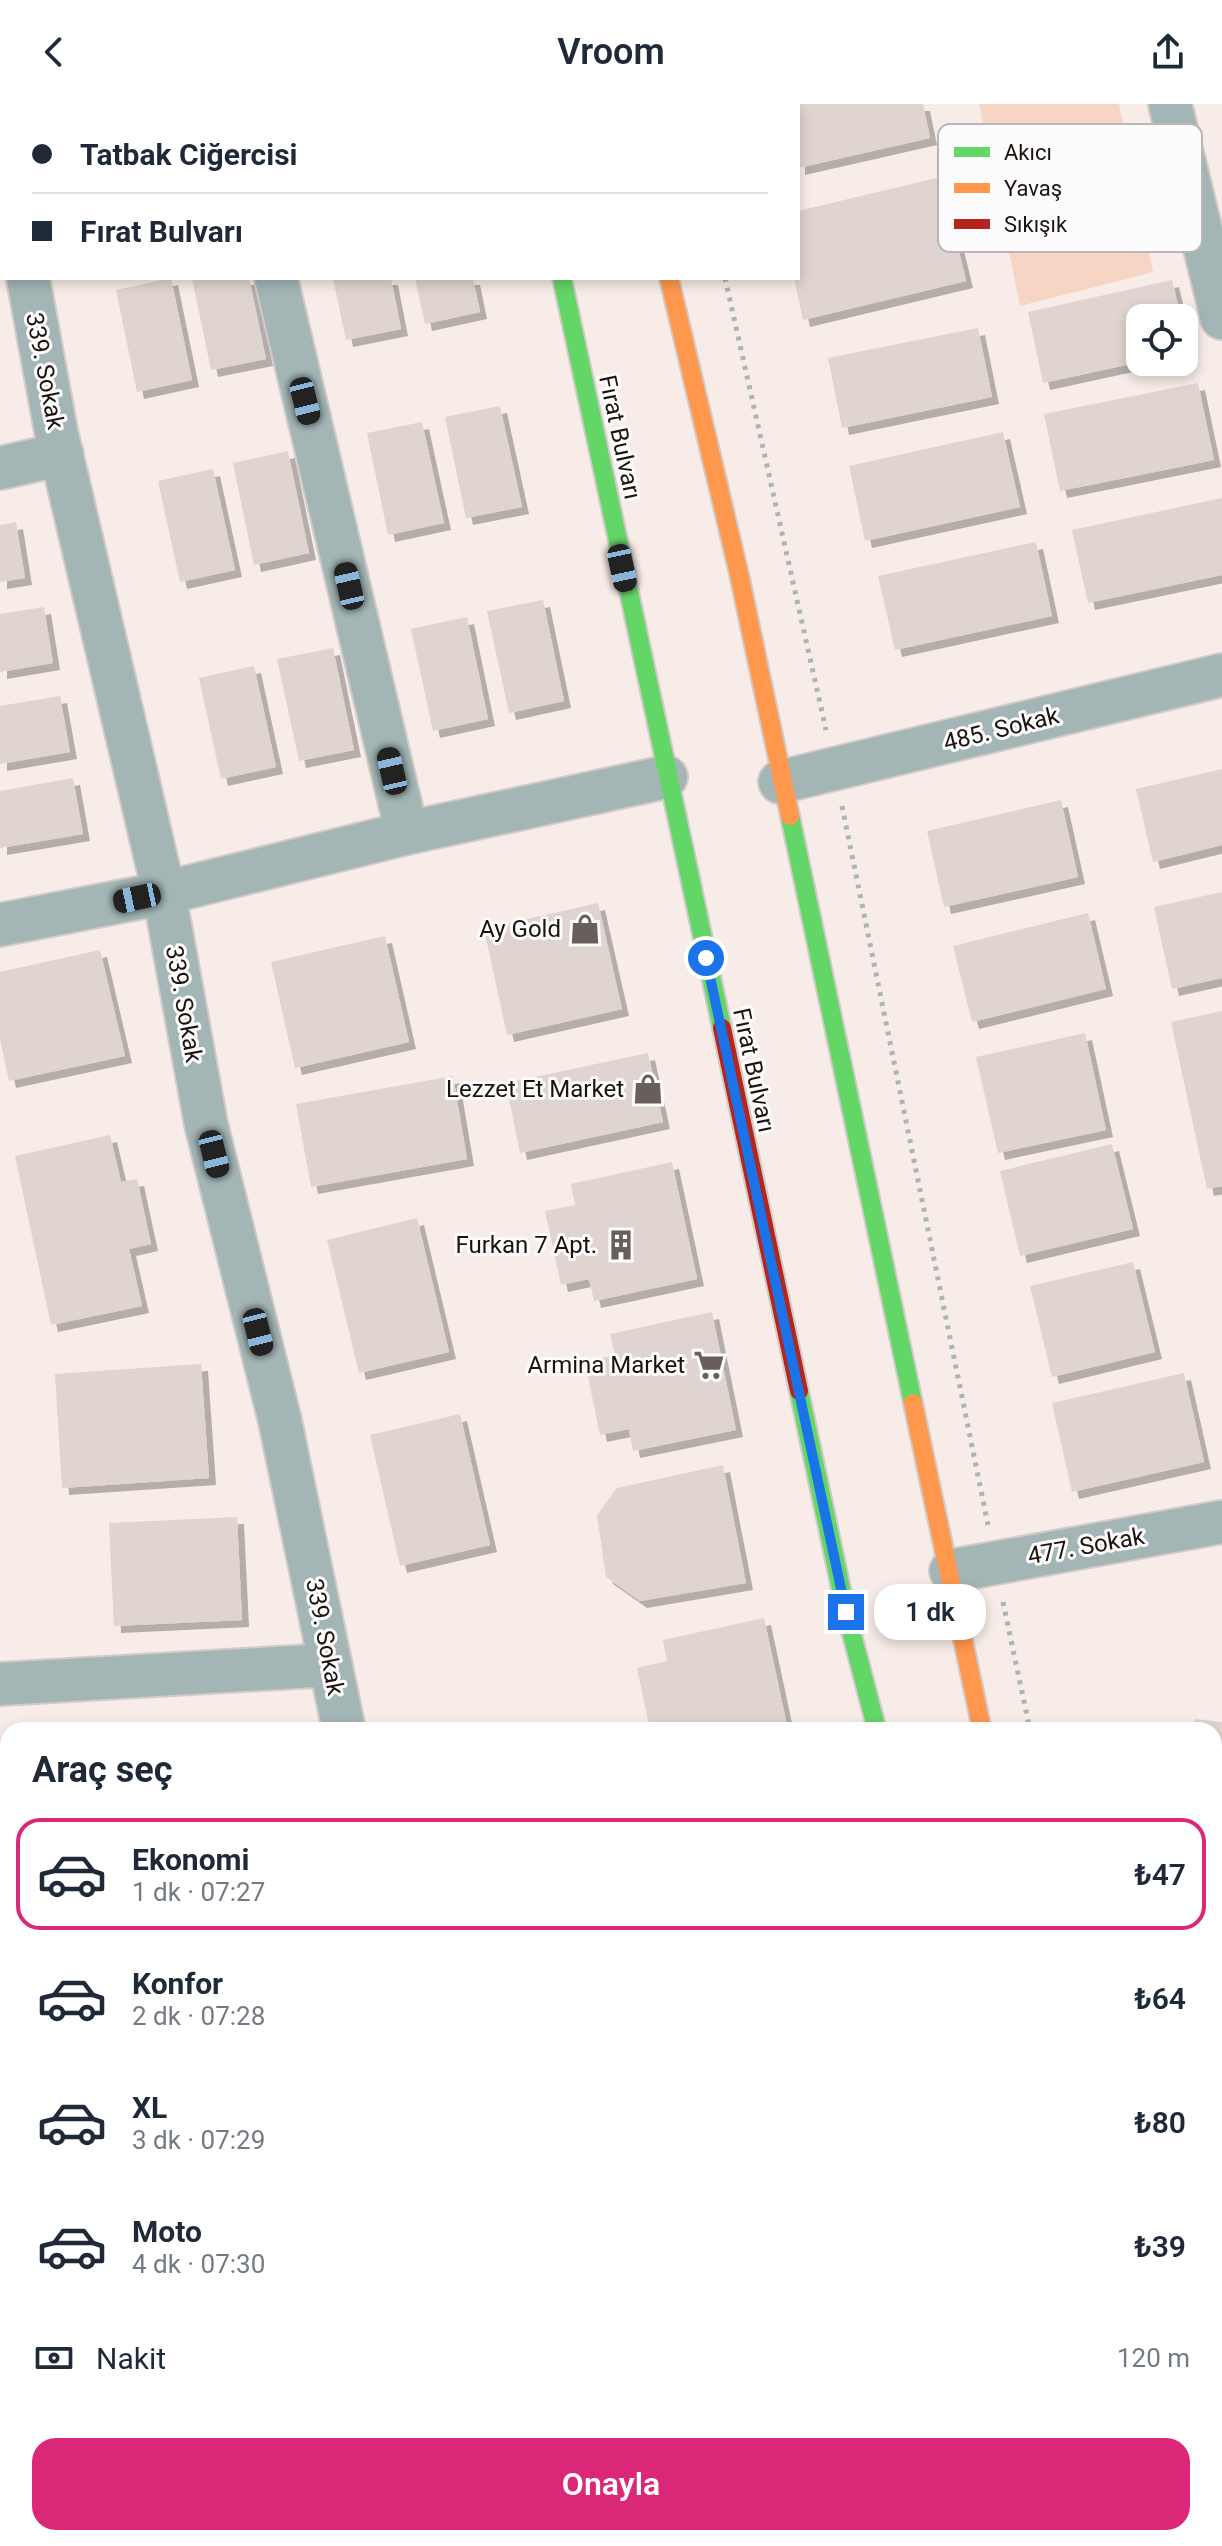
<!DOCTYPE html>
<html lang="tr">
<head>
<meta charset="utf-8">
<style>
	body { margin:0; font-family:Roboto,sans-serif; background:#f6f6f7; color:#1f2937; height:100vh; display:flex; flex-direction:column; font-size:30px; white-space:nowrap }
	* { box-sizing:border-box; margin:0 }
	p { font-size:26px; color:#747a83 }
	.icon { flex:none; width:44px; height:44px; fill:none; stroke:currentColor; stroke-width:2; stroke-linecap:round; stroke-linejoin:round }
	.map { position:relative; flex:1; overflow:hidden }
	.details { position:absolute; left:0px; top:1618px; width:1222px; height:824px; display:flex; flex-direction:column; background:#fff; border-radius:24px 24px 0 0; box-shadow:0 4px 12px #0003 }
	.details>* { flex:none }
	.guide { position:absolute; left:0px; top:0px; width:800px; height:176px; box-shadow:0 4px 12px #0003; display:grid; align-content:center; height:176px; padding:0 32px; background:#fff }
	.buttons { position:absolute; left:1126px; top:200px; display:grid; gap:16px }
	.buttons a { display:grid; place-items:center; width:72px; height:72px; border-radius:16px; background:#fff; box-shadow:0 4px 12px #0003; font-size:40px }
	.end { position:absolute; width:36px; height:36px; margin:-18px; border:10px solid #1a73e8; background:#fff; box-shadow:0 0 0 4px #fff }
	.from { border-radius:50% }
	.bubble { position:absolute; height:56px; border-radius:24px; background:#fff; box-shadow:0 4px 12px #0003; font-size:26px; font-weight:600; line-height:56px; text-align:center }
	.car { position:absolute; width:24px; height:48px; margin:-24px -12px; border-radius:10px; box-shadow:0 0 6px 2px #0007; background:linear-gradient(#222 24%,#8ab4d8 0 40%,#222 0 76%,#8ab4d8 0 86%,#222 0) }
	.guide b { display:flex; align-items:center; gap:28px; height:76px; font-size:30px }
	.guide b+b { border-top:2px solid #e0e1e3 }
	.guide i { width:20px; height:20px; background:#1f2937 }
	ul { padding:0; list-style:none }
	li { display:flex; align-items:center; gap:24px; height:112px; margin:0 16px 12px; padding:0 16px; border:4px solid transparent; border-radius:24px }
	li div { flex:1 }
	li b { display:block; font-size:30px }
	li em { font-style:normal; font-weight:600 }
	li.active { border-color:#db2777 }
	li>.icon { width:72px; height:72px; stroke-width:1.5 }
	h2 { padding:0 32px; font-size:36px; line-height:96px }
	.pay { display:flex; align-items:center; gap:20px; height:88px; padding:0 32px; font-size:30px }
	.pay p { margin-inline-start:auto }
	.cta { display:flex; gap:16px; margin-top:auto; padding:16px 32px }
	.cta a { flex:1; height:92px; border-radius:24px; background:#db2777; color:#fff; font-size:32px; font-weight:600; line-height:92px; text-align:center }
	header { display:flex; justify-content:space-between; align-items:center; height:104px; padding:0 32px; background:#fff; font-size:36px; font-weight:600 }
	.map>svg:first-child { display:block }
	.green { fill:#f6d5c5 }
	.building { fill:#dfd4cf; filter:url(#shadow) }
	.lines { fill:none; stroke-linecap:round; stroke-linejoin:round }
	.street-casing { stroke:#d2cac6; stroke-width:46 }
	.fast-casing { stroke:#d2cac6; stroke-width:22 }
	.slow-casing { stroke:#d2cac6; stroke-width:22 }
	.jam-casing { stroke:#d2cac6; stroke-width:22 }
	.path { stroke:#adb5b4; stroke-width:5; stroke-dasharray:4 6; stroke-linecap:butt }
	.street { stroke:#a3b5b5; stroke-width:42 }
	.fast { stroke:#63d668; stroke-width:18 }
	.slow { stroke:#ff974d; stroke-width:18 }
	.jam { stroke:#b3261e; stroke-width:18 }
	.route { stroke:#1a73e8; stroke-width:10 }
	.labels { text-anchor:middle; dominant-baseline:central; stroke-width:6; stroke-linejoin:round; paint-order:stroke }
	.street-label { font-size:24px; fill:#1d130e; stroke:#fcfcfc }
	.poi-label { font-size:24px; fill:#1d130e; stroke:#fcfcfc; text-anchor:end }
	.key { fill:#fcfcfc; stroke:#b9b6b5; stroke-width:2 }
	.key-label { font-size:22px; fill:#1d130e }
</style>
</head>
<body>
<header><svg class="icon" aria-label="back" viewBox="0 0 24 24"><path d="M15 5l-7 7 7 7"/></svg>Vroom<svg class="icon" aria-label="share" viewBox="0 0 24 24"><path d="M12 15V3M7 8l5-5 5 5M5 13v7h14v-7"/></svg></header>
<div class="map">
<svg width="1222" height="2442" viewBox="0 0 1222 2442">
	<defs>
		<filter id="shadow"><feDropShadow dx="7" dy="7" stdDeviation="0" flood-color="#0004"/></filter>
	</defs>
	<rect width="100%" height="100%" fill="#f7ece7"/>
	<path class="green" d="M979,0H1119L1153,168L1020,202Z
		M8,2018V2172L0,2173V2019Z"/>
	<path class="building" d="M798,0H923L930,34L798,64Z
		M941,73L966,177L803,216L794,174H798V107Z
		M171,174L192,276L137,288L116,186Z
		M192,174H249L266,255L211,266Z
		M333,174H391L401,225L346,236Z
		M415,174H473L480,208L425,220Z
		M1172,176L1181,214H1140V258L1043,279L1028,208Z
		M978,224L992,293L842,324L828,254Z
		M1198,279L1214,356L1060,387L1044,310Z
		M500,302L522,403L466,414L445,313Z
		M422,318L444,419L388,431L367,329Z
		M1003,328L1020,403L865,437L849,362Z
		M288,347L309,449L254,461L233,359Z
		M213,365L235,466L180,478L158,377Z
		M1222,394V471L1088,499L1072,426Z
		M16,418L25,474L0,478V421Z
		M1036,438L1052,512L895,546L878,472Z
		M543,496L564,597L509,609L487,507Z
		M44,503L53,559L0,568V510Z
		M467,513L488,615L433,627L411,525Z
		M333,544L354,646L299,657L277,555Z
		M254,562L276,663L221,675L199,574Z
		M60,592L70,648L0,660V602Z
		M1222,665V741L1153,758L1136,685Z
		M73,674L83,730L0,744V687Z
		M1061,696L1078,773L944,803L927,727Z
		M1222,788V874L1172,885L1154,803Z
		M598,799L622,905L507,931L484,825Z
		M1088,809L1106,885L972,918L953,842Z
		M385,832L409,938L295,964L271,858Z
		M100,846L125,952L9,977L0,935V868Z
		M1222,907V1082L1207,1085L1171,918Z
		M1085,929L1106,1026L998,1049L976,953Z
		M648,949L663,1018L520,1049L506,979Z
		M453,972L467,1055L311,1083L296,1000Z
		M110,1031L121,1078L137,1075L151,1140L129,1145L142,1202L51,1221L15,1052Z
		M1112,1040L1133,1125L1020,1152L1000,1067Z
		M672,1058L697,1175L594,1197L589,1175L561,1181L545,1107L575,1101L571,1080Z
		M417,1114L449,1248L359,1269L327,1136Z
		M1133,1158L1155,1248L1052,1273L1030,1182Z
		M712,1208L736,1326L633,1347L629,1325L600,1331L585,1258L615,1251L610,1230Z
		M201,1260L209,1374L62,1384L55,1270Z
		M1184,1269L1204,1358L1072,1388L1052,1299Z
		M460,1310L490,1441L400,1462L370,1331Z
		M723,1361L746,1479L640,1497L606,1473L597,1411L617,1384Z
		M237,1413L242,1516L114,1522L109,1419Z
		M764,1514L788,1626H650L637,1564L667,1557L663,1536Z
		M1195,1615L1222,1618V1763L1214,1762V1626H1194Z
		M1214,2106H1222V2255H1214Z
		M707,2434H861L862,2442H707Z"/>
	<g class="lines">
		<g class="street-casing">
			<path id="street" d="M235,0L236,2
				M1170,0L1222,214
				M0,29L2,39
				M28,174L56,327L164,789L206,1020L280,1317L344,1626
				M276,174L407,729
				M0,364L62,350
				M780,678L1222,571
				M0,821L164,789L407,729L666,673
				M951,1467L1222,1418
				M0,1580L330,1561
				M1214,1911L1222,1913
				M0,1976L8,1975
				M0,2198L8,2197
				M459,2434L460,2442"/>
		</g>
		<g class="fast-casing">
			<path id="fast" d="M526,0L527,2
				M629,0V2
				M562,174L722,924
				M790,712L913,1299
				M799,1287L846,1508L877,1626
				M1081,2434V2442"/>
		</g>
		<g class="slow-casing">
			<path id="slow" d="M669,174L739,470L790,712
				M913,1299L982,1626
				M989,2434V2442"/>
		</g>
		<g class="jam-casing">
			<path id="jam" d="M722,924L799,1287"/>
		</g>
		<path class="path" d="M686,0L687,2
			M725,174L826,626
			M842,702L988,1421
			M1003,1498L1030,1626
			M1165,2434L1166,2442"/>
		<use href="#street" class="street"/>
		<use href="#fast" class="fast"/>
		<use href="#slow" class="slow"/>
		<use href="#jam" class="jam"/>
	</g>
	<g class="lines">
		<path class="route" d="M706,854L846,1508"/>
	</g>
	<defs>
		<g id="shop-bare" transform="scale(2.4)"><path d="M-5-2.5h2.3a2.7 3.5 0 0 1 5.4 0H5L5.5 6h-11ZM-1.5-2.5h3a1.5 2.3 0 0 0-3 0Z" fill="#695f5a" stroke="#fcfcfc" stroke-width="2.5" paint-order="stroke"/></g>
		<g id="building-bare" transform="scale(2.4)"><path d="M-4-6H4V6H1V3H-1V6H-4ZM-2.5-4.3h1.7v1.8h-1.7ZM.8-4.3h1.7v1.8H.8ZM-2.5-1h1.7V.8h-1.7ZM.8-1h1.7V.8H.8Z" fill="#695f5a" stroke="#fcfcfc" stroke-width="2.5" paint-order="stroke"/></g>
		<g id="supermarket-bare" transform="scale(2.4)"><path d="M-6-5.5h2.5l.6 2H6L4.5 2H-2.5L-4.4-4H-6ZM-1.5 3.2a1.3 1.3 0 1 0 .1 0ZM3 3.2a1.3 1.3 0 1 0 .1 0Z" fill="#695f5a" stroke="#fcfcfc" stroke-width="2.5" paint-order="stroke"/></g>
	</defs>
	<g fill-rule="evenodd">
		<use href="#shop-bare" x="585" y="825"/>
		<use href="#shop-bare" x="648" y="985"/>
		<use href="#building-bare" x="621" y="1141"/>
		<use href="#supermarket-bare" x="709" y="1261"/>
	</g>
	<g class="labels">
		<g class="street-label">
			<text transform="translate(45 267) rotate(79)">339. Sokak</text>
			<text transform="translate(620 333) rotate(78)">Fırat Bulvarı</text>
			<text transform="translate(1001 625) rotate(-14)">485. Sokak</text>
			<text transform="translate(184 900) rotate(80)">339. Sokak</text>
			<text transform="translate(754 966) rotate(78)">Fırat Bulvarı</text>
			<text transform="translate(1086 1442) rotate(-10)">477. Sokak</text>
			<text transform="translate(325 1533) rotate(79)">339. Sokak</text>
		</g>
		<g class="poi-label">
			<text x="561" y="825">Ay Gold</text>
			<text x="624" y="985">Lezzet Et Market</text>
			<text x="597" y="1141">Furkan 7 Apt.</text>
			<text x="685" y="1261">Armina Market</text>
		</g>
	</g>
	<rect x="938" y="20" width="264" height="128" rx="12" class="key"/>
	<rect x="954" y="43" width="36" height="10" fill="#63d668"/>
	<rect x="954" y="79" width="36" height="10" fill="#ff974d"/>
	<rect x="954" y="115" width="36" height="10" fill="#b3261e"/>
	<g class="key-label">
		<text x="1004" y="56">Akıcı</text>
		<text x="1004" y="92">Yavaş</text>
		<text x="1004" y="128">Sıkışık</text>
	</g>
</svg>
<div class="buttons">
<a><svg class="icon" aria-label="locate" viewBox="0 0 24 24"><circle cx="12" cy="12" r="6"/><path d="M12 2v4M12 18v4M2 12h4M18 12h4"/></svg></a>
</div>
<i class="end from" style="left:706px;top:854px"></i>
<i class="end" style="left:846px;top:1508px"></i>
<div class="bubble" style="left:874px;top:1480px;width:112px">1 dk</div>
<i class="car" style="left:305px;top:297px;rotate:166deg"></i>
<i class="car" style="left:622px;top:464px;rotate:168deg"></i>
<i class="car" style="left:349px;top:482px;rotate:347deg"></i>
<i class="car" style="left:392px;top:667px;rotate:347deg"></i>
<i class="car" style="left:137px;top:794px;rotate:258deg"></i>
<i class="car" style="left:214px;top:1050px;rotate:166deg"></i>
<i class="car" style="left:258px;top:1228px;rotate:166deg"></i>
<div class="guide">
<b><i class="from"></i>Tatbak Ciğercisi</b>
<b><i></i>Fırat Bulvarı</b>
</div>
<section class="details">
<h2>Araç seç</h2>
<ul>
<li class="active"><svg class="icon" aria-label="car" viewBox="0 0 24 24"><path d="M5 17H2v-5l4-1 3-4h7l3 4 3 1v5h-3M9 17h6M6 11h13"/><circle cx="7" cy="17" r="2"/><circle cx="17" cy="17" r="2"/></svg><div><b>Ekonomi</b><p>1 dk · 07:27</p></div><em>₺47</em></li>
<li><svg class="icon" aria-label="car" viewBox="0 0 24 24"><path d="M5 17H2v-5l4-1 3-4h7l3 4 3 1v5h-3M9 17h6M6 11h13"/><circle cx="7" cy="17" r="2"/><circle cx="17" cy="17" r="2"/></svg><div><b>Konfor</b><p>2 dk · 07:28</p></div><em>₺64</em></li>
<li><svg class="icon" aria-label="car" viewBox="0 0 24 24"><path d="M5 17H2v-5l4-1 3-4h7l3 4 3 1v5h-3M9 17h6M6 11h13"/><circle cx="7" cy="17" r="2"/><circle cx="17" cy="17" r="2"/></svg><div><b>XL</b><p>3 dk · 07:29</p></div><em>₺80</em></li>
<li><svg class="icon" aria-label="car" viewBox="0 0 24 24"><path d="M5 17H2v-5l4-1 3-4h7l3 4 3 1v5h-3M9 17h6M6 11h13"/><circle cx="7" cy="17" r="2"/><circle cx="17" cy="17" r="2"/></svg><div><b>Moto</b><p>4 dk · 07:30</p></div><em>₺39</em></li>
</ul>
<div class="pay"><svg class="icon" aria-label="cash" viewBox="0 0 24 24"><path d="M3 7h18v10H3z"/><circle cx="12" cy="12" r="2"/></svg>Nakit<p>120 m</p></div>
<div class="cta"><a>Onayla</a></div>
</section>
</div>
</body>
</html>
